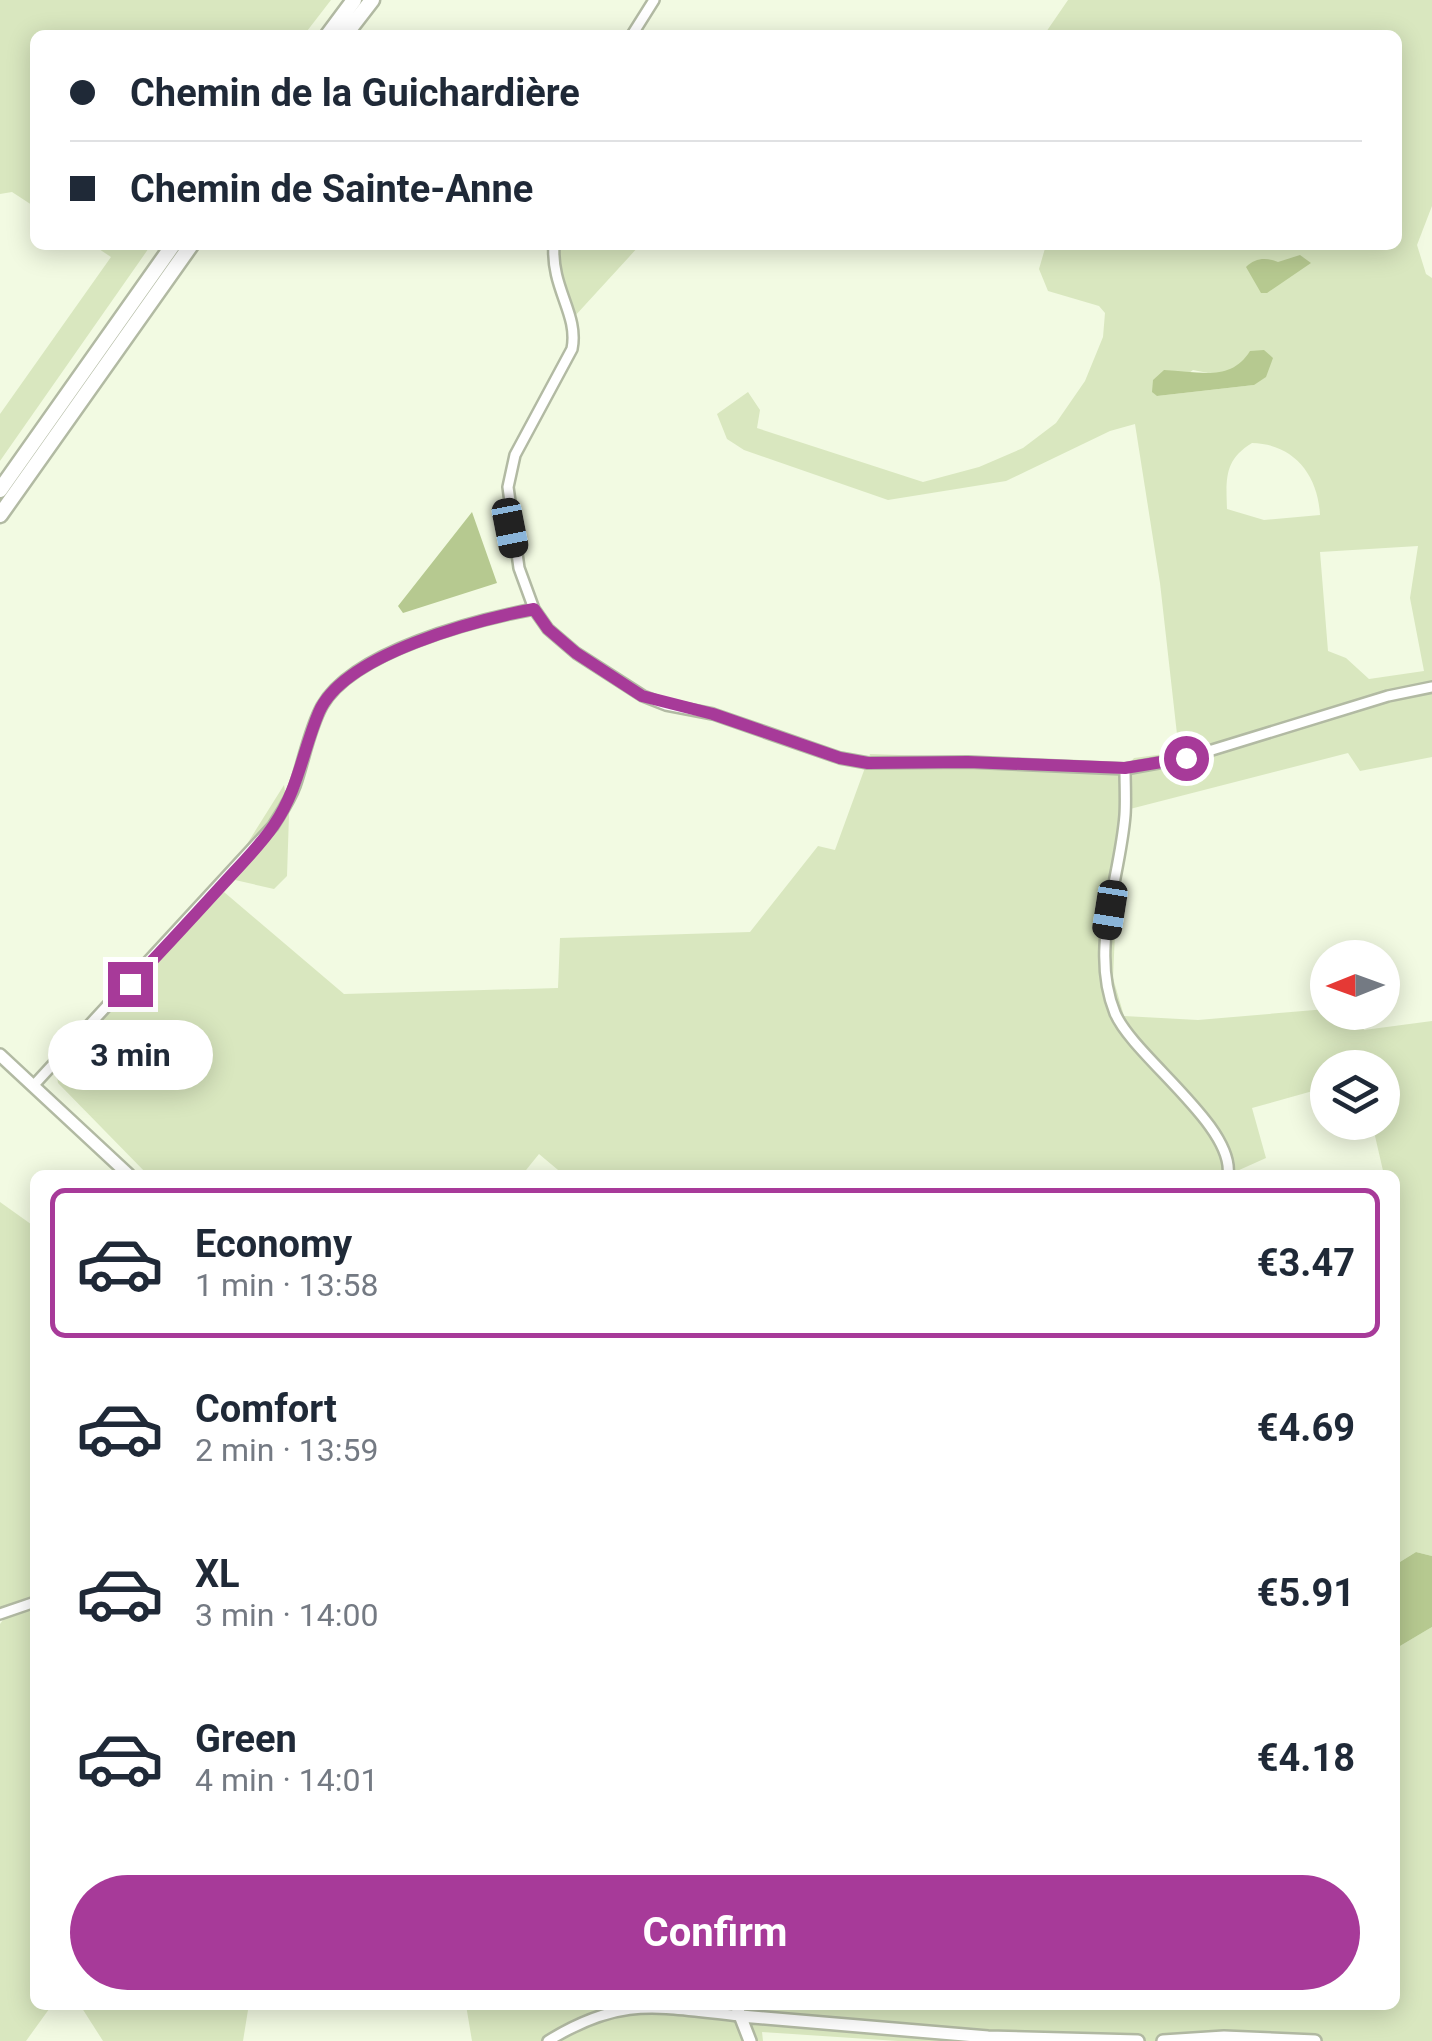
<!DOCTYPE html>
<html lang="en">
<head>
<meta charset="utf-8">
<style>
	body { margin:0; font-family:Roboto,sans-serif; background:#f2f2f3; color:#1f2937; height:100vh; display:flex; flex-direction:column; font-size:38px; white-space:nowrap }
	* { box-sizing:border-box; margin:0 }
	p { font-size:32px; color:#747a83 }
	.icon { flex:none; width:55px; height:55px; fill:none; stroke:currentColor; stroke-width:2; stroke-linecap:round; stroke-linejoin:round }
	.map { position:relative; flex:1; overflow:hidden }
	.side { position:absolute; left:30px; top:1170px; width:1370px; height:840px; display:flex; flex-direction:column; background:#fff; border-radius:15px; box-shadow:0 5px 25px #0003 }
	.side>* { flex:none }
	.guide { position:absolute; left:30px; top:30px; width:1372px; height:220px; border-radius:15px; box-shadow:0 5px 25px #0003; display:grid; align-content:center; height:220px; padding:0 40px; background:#fff }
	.needle { width:65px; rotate:269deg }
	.buttons { position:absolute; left:1310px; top:940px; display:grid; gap:20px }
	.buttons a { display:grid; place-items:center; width:90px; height:90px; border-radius:50%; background:#fff; box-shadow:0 5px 25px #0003; font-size:50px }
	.end { position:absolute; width:45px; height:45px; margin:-22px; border:12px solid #a73a99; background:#fff; box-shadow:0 0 0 5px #fff }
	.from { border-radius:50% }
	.bubble { position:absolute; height:70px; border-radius:35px; background:#fff; box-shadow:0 5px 25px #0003; font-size:32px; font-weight:700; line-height:70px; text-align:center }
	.car { position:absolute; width:30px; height:60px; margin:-30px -15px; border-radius:12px; box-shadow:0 0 8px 2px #0007; background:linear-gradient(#222 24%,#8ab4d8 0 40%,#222 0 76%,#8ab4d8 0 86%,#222 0) }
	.guide b { display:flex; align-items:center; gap:35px; height:95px; font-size:38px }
	.guide b+b { border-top:2px solid #e0e1e3 }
	.guide i { width:25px; height:25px; background:#1f2937 }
	ul { padding:18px 0 0; list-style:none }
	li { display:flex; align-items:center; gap:30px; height:150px; margin:0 20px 15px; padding:0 20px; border:5px solid transparent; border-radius:15px }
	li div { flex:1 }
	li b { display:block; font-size:38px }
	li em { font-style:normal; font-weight:700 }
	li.active { border-color:#a73a99 }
	li>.icon { width:90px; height:90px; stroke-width:1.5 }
	.cta { display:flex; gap:20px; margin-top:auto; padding:20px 40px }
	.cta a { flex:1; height:115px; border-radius:60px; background:#a73a99; color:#fff; font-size:40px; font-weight:700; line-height:115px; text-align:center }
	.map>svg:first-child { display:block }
	.green { fill:#d9e7bf; fill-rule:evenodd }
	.water { fill:#b6c990 }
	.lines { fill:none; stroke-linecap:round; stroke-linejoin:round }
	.minor-casing { stroke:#b2baa3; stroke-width:14 }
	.tertiary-casing { stroke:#b2baa3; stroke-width:16 }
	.trunk-casing { stroke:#b2baa3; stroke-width:19 }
	.minor { stroke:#fff; stroke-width:9 }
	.tertiary { stroke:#fff; stroke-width:11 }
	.trunk { stroke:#fff; stroke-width:14 }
	.route { stroke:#a73a99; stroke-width:12 }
</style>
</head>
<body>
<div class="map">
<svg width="1432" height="2041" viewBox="0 0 1432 2041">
	<rect width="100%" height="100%" fill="#f2fae2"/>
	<path class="green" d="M0,0H331L304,35H35V207L12,192L0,194Z
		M1068,0H1432V206L1417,245L1426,274L1432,278V757L1360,771L1348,753L1130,809L1116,910L1113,978L1124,1016L1198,1020L1327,1009L1328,1012L1357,1013L1364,1030L1432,1021V1556L1416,1552L1395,1565V1175H1384L1372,1123L1382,1122V1068H1328L1327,1087L1252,1108L1266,1158L1228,1175H564L539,1154L522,1175H148L58,1083L54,1060L242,852L284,785L289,815L287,876L274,889L235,880L224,892L344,994L558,988L560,938L750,932L818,846L835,850L870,754L1130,763L1134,758L1179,752L1160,583L1135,424L1110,431L1006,481L888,500L744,450L727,439L717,414L748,392L760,410L757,428L923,482L979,467L1023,448L1056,423L1085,381L1103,337L1105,313L1099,306L1048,291L1039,269L1046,245H1398V35H1044ZM1242,365L1254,385L1157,396L1193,370L1218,375ZM1252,443C1293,444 1318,474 1320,515L1264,520L1227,509C1226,479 1224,460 1252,443ZM1418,546L1410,598L1424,671L1369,679L1346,658L1328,651L1320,552Z
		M93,245H151L0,461V414L111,257Z
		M549,245H640L574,317L552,276Z
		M0,1202L35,1227L32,1353L35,1358V2005H52L26,2041H0V1624L3,1620L0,1615Z
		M1432,1627V2041H898L762,2032L763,2041H472L466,2005H1395V1649Z
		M80,2005H245L248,2010L243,2041H103Z"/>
	<path class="water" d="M1300,255L1311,263L1267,293H1261L1246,267C1255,258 1266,257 1278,262Z
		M1264,350L1273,358L1266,377L1254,385L1157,396L1152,392L1153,380L1164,370C1198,371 1230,383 1250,351Z
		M472,512L497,583L403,613L398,606Z
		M1416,1552L1432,1556V1627L1395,1649V1565Z"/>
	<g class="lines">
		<g class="minor-casing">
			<path id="minor" d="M632,35L654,0
				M554,245C551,289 579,314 572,349L515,455L508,487L519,568L534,609L548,629L576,653L643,696L666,705L713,714L840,758L868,763L968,762L1125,769L1186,758L1388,696L1432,687
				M1125,769C1125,784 1126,800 1125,815C1120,880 1089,949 1115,1013C1133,1056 1235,1126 1228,1175
				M33,1086L273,826C281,813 290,800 295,786C304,760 309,730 322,706C353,651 476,620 534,609
				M0,1614L35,1602
				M548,2041C623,1995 658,2008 741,2016"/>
		</g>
		<g class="tertiary-casing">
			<path id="tertiary" d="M0,1055L129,1175
				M736,2005L750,2041
				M741,2016L988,2037L1138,2041
				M1163,2041L1224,2037L1315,2041"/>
		</g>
		<g class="trunk-casing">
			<path id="trunk" d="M328,35L354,0
				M345,35L372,0
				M0,490L173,245
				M0,515L191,245"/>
		</g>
		<use href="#minor" class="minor"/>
		<use href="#tertiary" class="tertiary"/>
		<use href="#trunk" class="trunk"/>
	</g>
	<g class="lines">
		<path class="route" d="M130,984C162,951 193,917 224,883C241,864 260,846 274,825C298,790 303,750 319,712C344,654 477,620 534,609L548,629L576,653L642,696L713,714L840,758L868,763L968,762L1125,768L1186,758"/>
	</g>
</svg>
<div class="buttons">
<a><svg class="needle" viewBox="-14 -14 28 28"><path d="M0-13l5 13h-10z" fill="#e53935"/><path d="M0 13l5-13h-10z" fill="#747a83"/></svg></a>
<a><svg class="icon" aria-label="layers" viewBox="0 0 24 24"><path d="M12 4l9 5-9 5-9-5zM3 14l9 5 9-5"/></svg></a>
</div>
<i class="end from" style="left:1186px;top:758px"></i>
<i class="end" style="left:130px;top:984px"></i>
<div class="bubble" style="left:48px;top:1020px;width:165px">3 min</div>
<i class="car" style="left:510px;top:528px;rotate:169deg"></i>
<i class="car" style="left:1110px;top:910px;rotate:189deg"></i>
<div class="guide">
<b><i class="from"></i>Chemin de la Guichardière</b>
<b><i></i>Chemin de Sainte-Anne</b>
</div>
<section class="side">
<ul>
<li class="active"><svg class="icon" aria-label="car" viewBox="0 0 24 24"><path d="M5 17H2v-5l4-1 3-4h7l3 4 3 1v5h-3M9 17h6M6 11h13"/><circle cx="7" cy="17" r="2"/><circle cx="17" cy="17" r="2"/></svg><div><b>Economy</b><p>1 min · 13:58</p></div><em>€3.47</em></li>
<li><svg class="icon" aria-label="car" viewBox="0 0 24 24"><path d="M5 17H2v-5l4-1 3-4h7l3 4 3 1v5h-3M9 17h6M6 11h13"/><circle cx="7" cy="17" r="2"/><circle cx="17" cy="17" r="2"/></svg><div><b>Comfort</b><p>2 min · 13:59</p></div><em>€4.69</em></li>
<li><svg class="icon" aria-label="car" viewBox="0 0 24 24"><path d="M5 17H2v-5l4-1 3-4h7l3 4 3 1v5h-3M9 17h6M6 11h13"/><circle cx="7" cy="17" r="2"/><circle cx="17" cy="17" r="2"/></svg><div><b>XL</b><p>3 min · 14:00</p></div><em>€5.91</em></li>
<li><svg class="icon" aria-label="car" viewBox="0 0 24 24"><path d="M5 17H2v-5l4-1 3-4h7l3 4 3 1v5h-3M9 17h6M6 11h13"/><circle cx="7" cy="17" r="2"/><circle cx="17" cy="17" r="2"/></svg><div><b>Green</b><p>4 min · 14:01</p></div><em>€4.18</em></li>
</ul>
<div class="cta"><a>Confirm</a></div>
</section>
</div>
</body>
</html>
